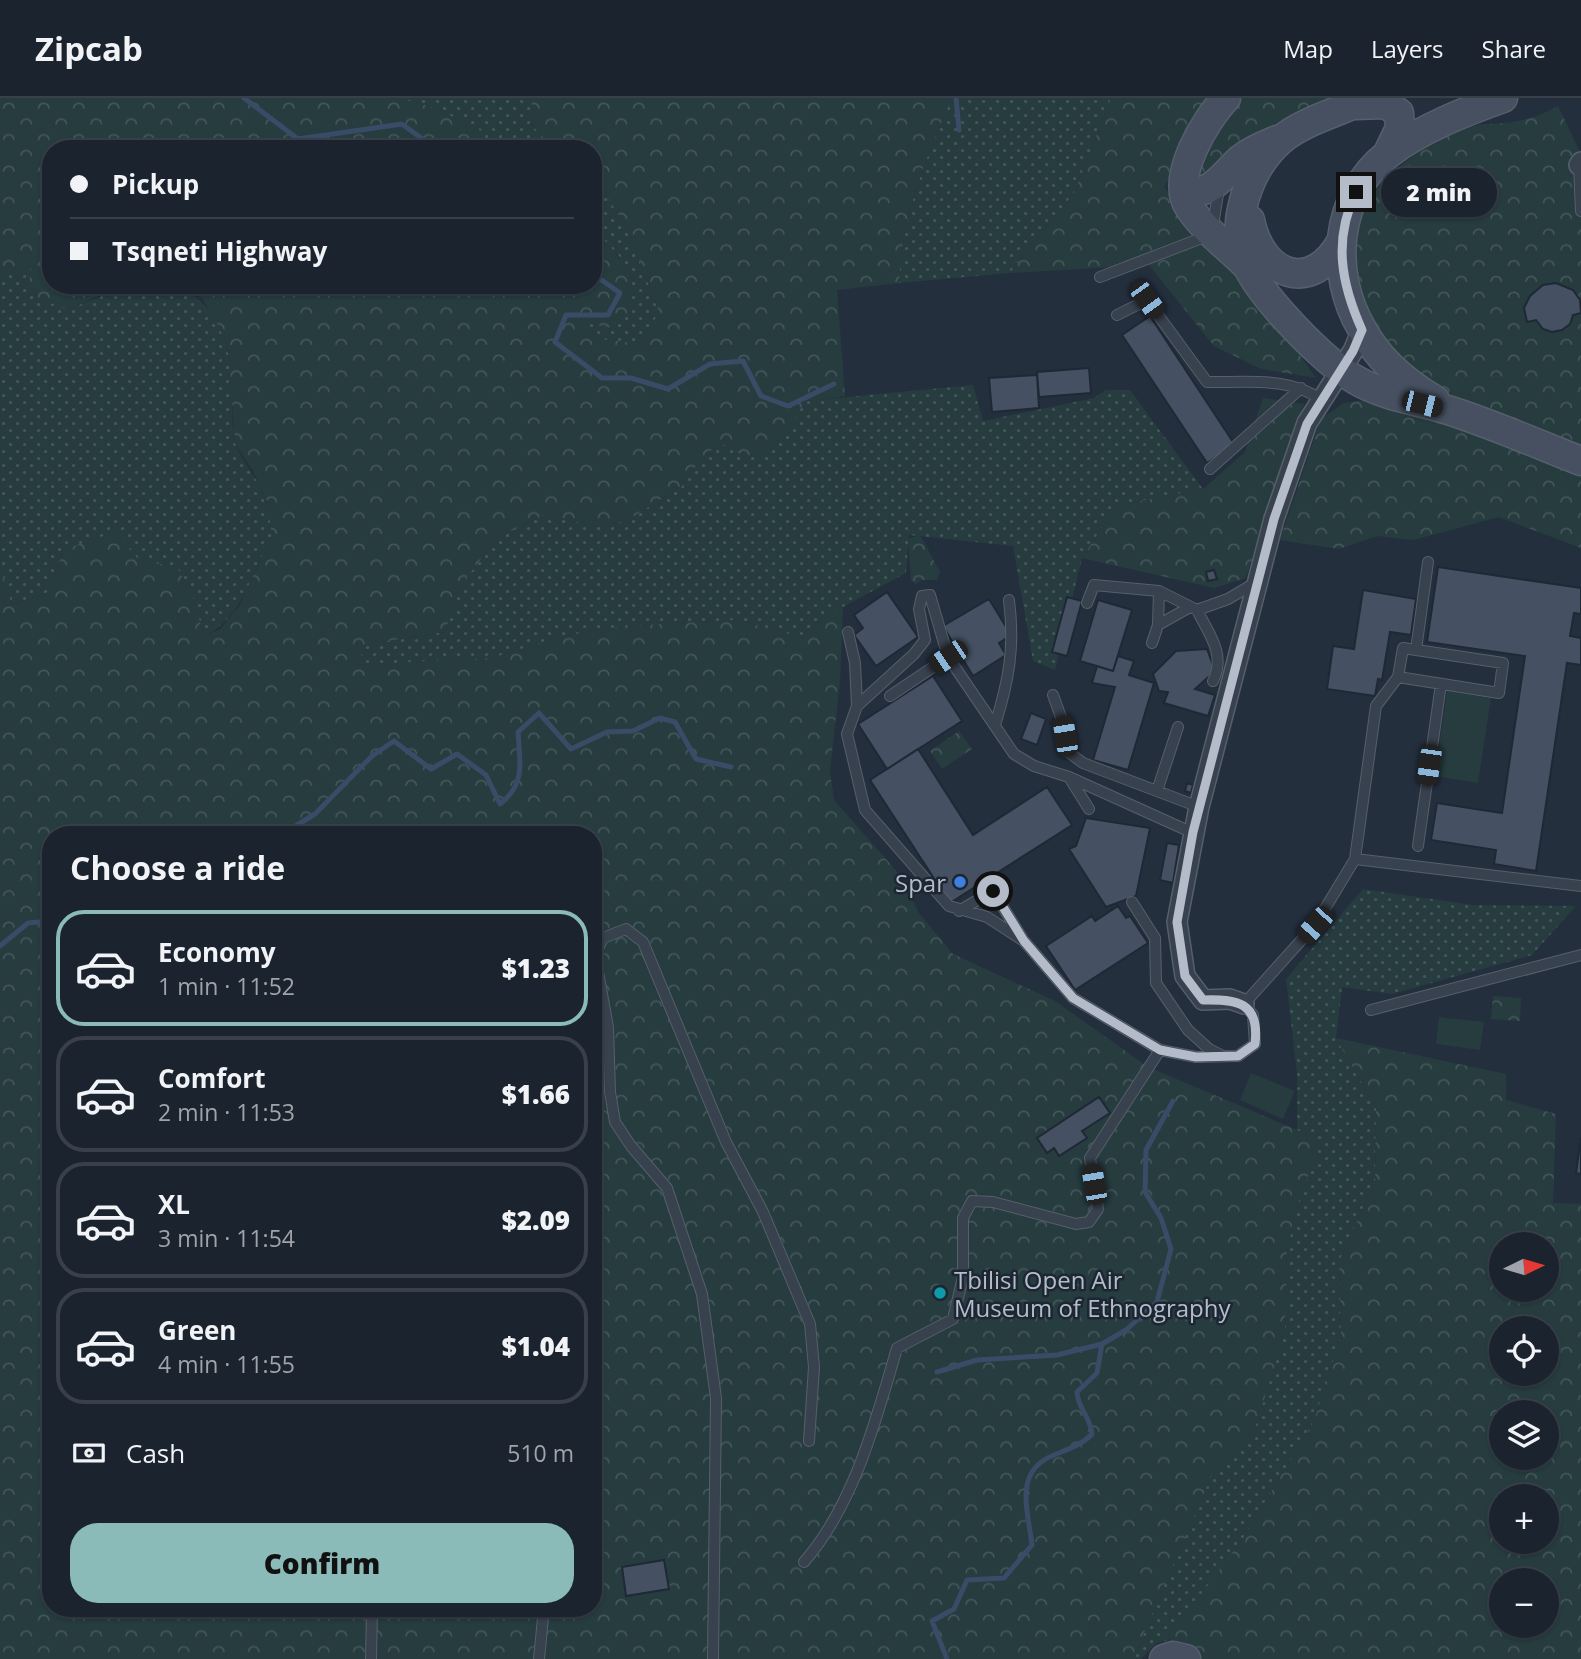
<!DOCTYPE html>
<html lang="en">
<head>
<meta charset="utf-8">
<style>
	body { margin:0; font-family:"Open Sans",sans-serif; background:#242b36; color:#f1f3f6; height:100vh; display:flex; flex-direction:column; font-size:26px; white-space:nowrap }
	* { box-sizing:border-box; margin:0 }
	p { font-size:23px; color:#a0a4aa }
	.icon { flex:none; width:38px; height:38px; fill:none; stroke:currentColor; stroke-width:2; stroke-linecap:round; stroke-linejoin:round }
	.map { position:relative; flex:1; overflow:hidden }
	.sheet { position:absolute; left:42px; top:728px; width:560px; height:791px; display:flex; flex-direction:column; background:#1b232e; border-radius:28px; box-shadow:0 2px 5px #0004,0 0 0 2px #39404a }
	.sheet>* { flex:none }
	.hud { position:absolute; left:42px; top:42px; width:560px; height:154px; border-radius:28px; box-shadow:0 2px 5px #0004,0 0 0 2px #39404a; display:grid; align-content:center; height:154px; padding:0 28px; background:#1b232e }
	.needle { width:46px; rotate:85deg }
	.controls { position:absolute; left:1489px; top:1134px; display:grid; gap:14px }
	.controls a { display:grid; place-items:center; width:70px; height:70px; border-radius:50%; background:#1b232e; box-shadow:0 2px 5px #0004,0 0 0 2px #39404a; font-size:35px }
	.end { position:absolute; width:32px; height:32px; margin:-16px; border:9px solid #b4bcc9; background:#111; box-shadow:0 0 0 4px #111 }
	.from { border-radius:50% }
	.bubble { position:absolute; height:49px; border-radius:24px; background:#1b232e; box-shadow:0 2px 5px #0004,0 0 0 2px #39404a; font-size:23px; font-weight:800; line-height:49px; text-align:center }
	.car { position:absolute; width:21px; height:42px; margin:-21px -10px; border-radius:9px; box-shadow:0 0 5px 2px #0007; background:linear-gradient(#222 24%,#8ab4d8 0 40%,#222 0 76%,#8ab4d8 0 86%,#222 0) }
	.hud b { display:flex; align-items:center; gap:24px; height:66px; font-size:26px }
	.hud b+b { border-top:2px solid #39404a }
	.hud i { width:18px; height:18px; background:#f1f3f6 }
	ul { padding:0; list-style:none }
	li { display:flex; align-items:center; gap:21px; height:116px; margin:0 14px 10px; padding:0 14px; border:4px solid #39404a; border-radius:28px }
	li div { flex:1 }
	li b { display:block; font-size:26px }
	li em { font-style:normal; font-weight:800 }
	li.current { border-color:#8bbbb9 }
	li>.icon { width:63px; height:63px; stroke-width:1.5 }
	h2 { padding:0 28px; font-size:32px; line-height:84px }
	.pay { display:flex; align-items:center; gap:18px; height:77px; padding:0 28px; font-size:26px }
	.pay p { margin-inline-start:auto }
	.button { display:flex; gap:14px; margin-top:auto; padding:14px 28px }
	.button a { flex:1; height:80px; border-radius:28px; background:#8bbbb9; color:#111; font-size:28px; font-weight:800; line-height:80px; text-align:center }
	header { display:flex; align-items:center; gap:42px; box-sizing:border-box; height:98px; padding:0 35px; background:#1b232e; border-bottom:2px solid #39404a }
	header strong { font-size:33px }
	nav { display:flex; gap:38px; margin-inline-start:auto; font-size:24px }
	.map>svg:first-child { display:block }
	.grass { fill:url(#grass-dots) }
	.forest { fill:url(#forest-crowns); fill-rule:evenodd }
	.pitch { fill:#263c3f }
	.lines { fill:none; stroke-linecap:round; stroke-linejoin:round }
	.stream { stroke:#394c67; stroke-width:5 }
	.building { fill:#455162; stroke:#1f2835; stroke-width:2 }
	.lane-casing { stroke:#565f6c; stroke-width:12 }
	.street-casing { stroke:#565f6c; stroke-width:22 }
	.secondary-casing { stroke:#565f6c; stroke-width:31 }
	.lane { stroke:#38414e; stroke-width:10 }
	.street { stroke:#38414e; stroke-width:19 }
	.secondary { stroke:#465061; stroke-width:28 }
	.route { stroke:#b4bcc9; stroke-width:9 }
	.shop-dot { fill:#3f7fe0; stroke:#1d2633; stroke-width:2.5 }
	.culture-dot { fill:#0f9aa8; stroke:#1d2633; stroke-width:2.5 }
	.labels { text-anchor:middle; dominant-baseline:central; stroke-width:5; stroke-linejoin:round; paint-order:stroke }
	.poi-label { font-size:24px; fill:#b4bcc9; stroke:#1d2633; text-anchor:end }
</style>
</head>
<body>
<header>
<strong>Zipcab</strong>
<nav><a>Map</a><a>Layers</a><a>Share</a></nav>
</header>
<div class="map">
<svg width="1581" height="1561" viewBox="0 0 1581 1561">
	<defs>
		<pattern id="grass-dots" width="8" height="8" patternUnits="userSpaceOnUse" patternTransform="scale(1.75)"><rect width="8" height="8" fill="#263c3f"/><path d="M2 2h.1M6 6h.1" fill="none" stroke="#435659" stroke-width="1.8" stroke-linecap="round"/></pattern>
		<pattern id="forest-crowns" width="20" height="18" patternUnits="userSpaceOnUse" patternTransform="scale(1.75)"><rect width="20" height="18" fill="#263c3f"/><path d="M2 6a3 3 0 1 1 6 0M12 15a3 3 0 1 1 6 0" fill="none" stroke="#435659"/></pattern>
	</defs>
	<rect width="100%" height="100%" fill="#242f3e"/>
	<path class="grass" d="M392,0H532L530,25L554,51H484L478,30L420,5Z
		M952,0H1111L1074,95L1010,175L899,185C901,120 926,59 952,0Z
		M593,79L626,127L659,214L641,247L600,241L579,223L620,159L593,132Z
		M32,167L68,212C134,181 206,164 228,254C236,283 229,315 235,344C239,361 261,383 267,405C269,413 273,427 272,436C272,444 265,453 261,460C247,492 236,522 204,539L193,499L177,469L63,452L49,494L11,507L0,468V181Z
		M973,287L983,323L1094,300L1106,292H1130L1203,391L1116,408L1082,460L1055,572L1033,563L1013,448L909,437L906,475L843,509L799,539L738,522L676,525L599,531L553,541L493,560L355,567L367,546L445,534L460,487L499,439L544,417L605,430L634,418L682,388L698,365L719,345L794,320L805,303Z
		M1363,791L1473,807L1576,808L1532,857L1392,896L1342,889L1336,940L1376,1010L1375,1083L1339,1164L1341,1238L1314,1323L1244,1439L1169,1542L1157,1545L1141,1561H1087L1285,1235L1287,1154L1295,1114L1310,1071L1297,1032V975L1286,881Z"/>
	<path class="forest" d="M0,0H392L420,5L479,30L484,51H51V187H138L98,198L68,212L28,196L31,168L0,181Z
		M532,0H952C926,59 901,120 899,185L837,192L845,298L805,304C790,326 778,361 745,357C737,356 728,348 719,345L698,365L682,388L634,418L605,430L544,417L499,439L460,487L445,534L368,546L355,567L493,560L553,541L599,531L676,525L738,522L799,539L843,509L840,583L830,673L834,702L899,776L919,815L953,856L1055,903L1148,969L1321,1042L1295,1114L1287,1154L1285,1235L1254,1334L1213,1374L1133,1561H0V468L12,507L49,494L63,452L115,434L139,462L177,469L193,499L204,539L220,531L239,508L272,437L267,403L253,373L235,346L229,255L220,231L202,200L177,187H593L595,132C620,158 636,177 630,215L612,230L581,224L600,241L641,246L659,214L626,127L593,79V51C555,51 555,55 530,24ZM51,737H593V1510H51Z
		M1111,0H1220L1164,89L1283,233L1316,280L1261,271L1214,248L1149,167L1010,175L1074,95Z
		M1238,0H1344L1200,81C1200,56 1219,16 1238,0Z
		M1558,8L1581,56V347C1548,334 1515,321 1482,308C1464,301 1444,295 1428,284C1378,248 1336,175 1364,112C1373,90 1399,68 1418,55C1436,42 1465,27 1487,26C1514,25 1533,22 1558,8Z
		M1263,300L1304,306L1246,480L1214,490L1082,460L1116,408L1203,391L1245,354Z
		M1383,300L1581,378V450L1499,419L1413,442L1377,438L1339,451L1280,442L1321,321L1344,305Z
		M920,437L940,474L937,482H921L916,486L911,482L908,441Z
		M959,633L972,651L942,671L930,653Z
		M1493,898L1521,900L1520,923L1491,921Z
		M1336,940L1506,976V1002L1556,1016L1553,1105L1581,1106V1561H1166L1171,1536L1244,1439L1314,1323L1341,1238L1339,1164L1375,1083L1376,1010ZM1502,1146H1547V1192H1502ZM1502,1230H1547V1276H1502ZM1502,1314H1547V1360H1502ZM1502,1398H1547V1444H1502ZM1502,1482H1547V1528H1502Z"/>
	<path class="pitch" d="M1447,593L1491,600L1478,685L1435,678Z
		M1439,919L1484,924L1480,952L1436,946Z
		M1251,975L1295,993L1283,1021L1240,1002Z"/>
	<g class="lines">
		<path class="stream" d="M244,0L298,41L402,26L436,51
			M956,0L959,32
			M593,176L620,195L608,217H566L555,244L602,280H631L668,291L710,266L743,263L761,298L788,308L834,286
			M281,737L315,716L372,658L394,643L431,671L457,656L486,677L500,706C526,686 520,664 518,634L539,615L571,651L607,634L633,633L660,620L675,624L696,661L731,669
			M0,848L28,825L51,823
			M937,1274L977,1262L1057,1257L1102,1246
			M947,1561L932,1523L954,1511L967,1482L1004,1480L1032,1447C1028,1412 1013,1373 1054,1357C1068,1351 1082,1347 1092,1336C1090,1317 1078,1312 1077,1294L1097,1275L1102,1246L1126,1232L1157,1204L1171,1151L1161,1120L1145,1094L1146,1052L1173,1003"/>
	</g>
	<path class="building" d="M1556,185L1573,192L1580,202L1581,215L1573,217L1570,226L1562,232L1552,234L1543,231L1536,222L1527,224L1524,210L1530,198L1543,187Z
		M1150,218L1235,347L1207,365L1122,237Z
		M1089,270L1091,295L1039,299L1037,274Z
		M1037,277L1039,310L992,314L989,280Z
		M1438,469L1581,490V516L1574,515L1570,538L1581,540V567L1567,565L1536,773L1494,766L1496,752L1431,742L1437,705L1502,715L1525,558L1427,544Z
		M1214,472L1217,481L1208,483L1206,474Z
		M1363,492L1416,501L1411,537L1390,534L1382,582L1378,581L1375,598L1327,591L1333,548L1354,551Z
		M887,494L918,539L876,568L854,537L863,530L854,517Z
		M1067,499L1082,503L1067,558L1052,554Z
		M989,501L1011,537L999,545L1006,557L973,578L943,528Z
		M1098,502L1132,512L1113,573L1080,563Z
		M1207,551L1215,573L1195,591L1215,597L1208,618L1164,605L1168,594L1159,593L1153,576L1176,553Z
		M1118,558L1134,563L1129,577L1154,585L1128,672L1093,662L1115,589L1092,585L1097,568L1113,573Z
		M933,578L962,623L887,671L858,626Z
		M1031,615L1046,621L1037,647L1021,641Z
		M918,651L973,737L1047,689L1072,727L950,805L870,682Z
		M1187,685L1193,687L1191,695L1185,693Z
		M1086,720L1150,730L1136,798L1106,809L1069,751L1076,748Z
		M1167,745L1179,747L1173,785L1160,782Z
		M1118,808L1126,820L1130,818L1148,845L1075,892L1046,848L1092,818L1095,823Z
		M1099,999L1110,1015L1082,1033L1087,1040L1059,1058L1054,1050L1047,1055L1037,1040Z
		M1581,1040V1076L1576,1075Z
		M593,1338L602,1377L593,1379Z
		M664,1462L669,1491L626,1498L622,1469Z"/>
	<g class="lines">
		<g class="lane-casing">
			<path id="lane" d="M1579,67L1581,113
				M1213,127L1219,90
				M1100,179L1207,138
				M1117,217L1147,202L1207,284C1244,285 1291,278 1321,302
				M1210,371L1301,290
				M1087,505L1094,487L1159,493L1197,512L1228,501L1255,485
				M1197,512C1209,536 1226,556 1213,583
				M1158,527L1190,509
				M848,534L855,565L857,608
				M1152,545L1158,527L1159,493
				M1416,552L1428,464
				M1053,597L1062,622L1067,653L1083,665L1199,709
				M890,598L948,559
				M995,627C1009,582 1015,549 1009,502
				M1069,679L1089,711
				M1157,693L1178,629
				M1193,735L1069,679L1034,668L1014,656L948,559L930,497L922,498L919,511L925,542L914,556L857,608L847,636L865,712L949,808L987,819L1024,843L1073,900L1160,952L1196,959L1238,958L1255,946L1253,917L1244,906L1315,827L1355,761L1376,608L1398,579L1403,550L1503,565L1499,595L1398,579
				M1418,748L1441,586
				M1355,761L1581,788
				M1132,804L1155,840L1156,885L1188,932L1209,951L1223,958
				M959,813L993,793L1022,840
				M1371,912L1581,857
				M804,1464C854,1407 876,1322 897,1250L953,1221L963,1179V1120L972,1103L993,1104L1076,1126L1089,1124L1098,1111L1090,1060L1160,952
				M371,1561L372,1510
				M539,1561L544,1510
				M713,1561L716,1300L702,1196L667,1090L631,1048L615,1024L610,994L608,929L595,857L603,840L626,831L643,844L726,1044L763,1114L810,1226L814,1269L809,1343"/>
		</g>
		<g class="street-casing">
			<path id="street" d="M1579,67L1581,64
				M1244,906L1230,901L1203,902L1185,878L1177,824L1199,709L1274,421L1307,325L1353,253L1362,232"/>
		</g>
		<g class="secondary-casing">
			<path id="secondary" d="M1226,0C1205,22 1170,80 1189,109C1203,131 1229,150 1247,168
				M1368,0C1342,13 1305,22 1282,41C1249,69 1228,126 1247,167C1262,200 1324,264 1356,282C1387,300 1424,303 1457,315C1499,329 1540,347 1581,363
				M1355,7L1386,6L1399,15L1400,30L1388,55
				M1184,85C1205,109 1227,71 1242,60C1252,52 1265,47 1277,42
				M1250,122C1261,178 1312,198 1342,142
				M1435,302C1406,285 1378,261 1362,231C1329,175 1334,98 1388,56C1422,30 1464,14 1503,0
				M1164,1561L1173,1558L1186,1561"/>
		</g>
		<use href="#lane" class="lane"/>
		<use href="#street" class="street"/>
		<use href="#secondary" class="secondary"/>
	</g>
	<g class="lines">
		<path class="route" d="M993,793L1024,843L1073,900L1160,952L1196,959L1238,958L1255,946C1260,904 1237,901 1203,902L1185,878L1177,824L1193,734L1274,421L1307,326L1353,253L1362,232C1341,185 1333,142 1356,94"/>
	</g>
	<circle class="shop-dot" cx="960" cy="784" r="7"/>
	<circle class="culture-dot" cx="940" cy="1195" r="7"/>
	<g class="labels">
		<g class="poi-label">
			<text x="946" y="784">Spar</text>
			<text x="954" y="1181" text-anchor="start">Tbilisi Open Air<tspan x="954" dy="28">Museum of Ethnography</tspan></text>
		</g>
	</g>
</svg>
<div class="controls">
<a><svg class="needle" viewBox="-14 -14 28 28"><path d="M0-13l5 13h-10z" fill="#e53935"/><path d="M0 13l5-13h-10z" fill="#a0a4aa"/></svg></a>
<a><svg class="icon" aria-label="locate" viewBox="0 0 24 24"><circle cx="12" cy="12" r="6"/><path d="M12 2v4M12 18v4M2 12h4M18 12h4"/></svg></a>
<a><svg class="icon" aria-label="layers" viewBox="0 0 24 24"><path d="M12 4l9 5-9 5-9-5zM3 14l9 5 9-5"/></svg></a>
<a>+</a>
<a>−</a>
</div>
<i class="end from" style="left:993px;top:793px"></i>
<i class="end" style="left:1356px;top:94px"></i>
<div class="bubble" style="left:1381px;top:70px;width:116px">2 min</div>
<i class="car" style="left:1147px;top:202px;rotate:144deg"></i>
<i class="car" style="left:1422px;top:306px;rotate:104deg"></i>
<i class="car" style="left:948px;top:559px;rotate:236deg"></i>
<i class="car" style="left:1065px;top:638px;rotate:351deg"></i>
<i class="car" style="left:1429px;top:667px;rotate:188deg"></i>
<i class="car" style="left:1315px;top:827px;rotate:222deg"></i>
<i class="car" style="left:1094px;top:1086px;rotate:350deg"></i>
<div class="hud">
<b><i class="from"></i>Pickup</b>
<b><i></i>Tsqneti Highway</b>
</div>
<section class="sheet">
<h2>Choose a ride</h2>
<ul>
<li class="current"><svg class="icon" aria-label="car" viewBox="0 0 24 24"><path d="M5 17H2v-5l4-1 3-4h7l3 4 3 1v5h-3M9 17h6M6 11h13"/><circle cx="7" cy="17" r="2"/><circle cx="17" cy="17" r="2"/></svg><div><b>Economy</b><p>1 min · 11:52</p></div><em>$1.23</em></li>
<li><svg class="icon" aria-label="car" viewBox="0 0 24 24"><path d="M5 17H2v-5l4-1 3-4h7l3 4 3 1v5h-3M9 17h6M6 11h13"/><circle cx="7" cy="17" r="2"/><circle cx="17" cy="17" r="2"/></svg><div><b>Comfort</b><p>2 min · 11:53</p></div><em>$1.66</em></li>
<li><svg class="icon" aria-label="car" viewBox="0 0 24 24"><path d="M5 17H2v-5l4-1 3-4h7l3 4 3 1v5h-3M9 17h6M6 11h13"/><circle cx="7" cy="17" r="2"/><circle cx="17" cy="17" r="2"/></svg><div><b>XL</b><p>3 min · 11:54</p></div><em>$2.09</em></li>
<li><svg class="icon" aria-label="car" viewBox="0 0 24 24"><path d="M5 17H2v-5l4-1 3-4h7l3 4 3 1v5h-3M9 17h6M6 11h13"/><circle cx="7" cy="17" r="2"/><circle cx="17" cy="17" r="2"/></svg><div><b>Green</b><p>4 min · 11:55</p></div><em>$1.04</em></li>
</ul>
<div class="pay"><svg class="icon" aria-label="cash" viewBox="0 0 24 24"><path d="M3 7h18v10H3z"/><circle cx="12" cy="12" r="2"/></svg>Cash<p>510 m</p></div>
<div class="button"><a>Confirm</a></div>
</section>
</div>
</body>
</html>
